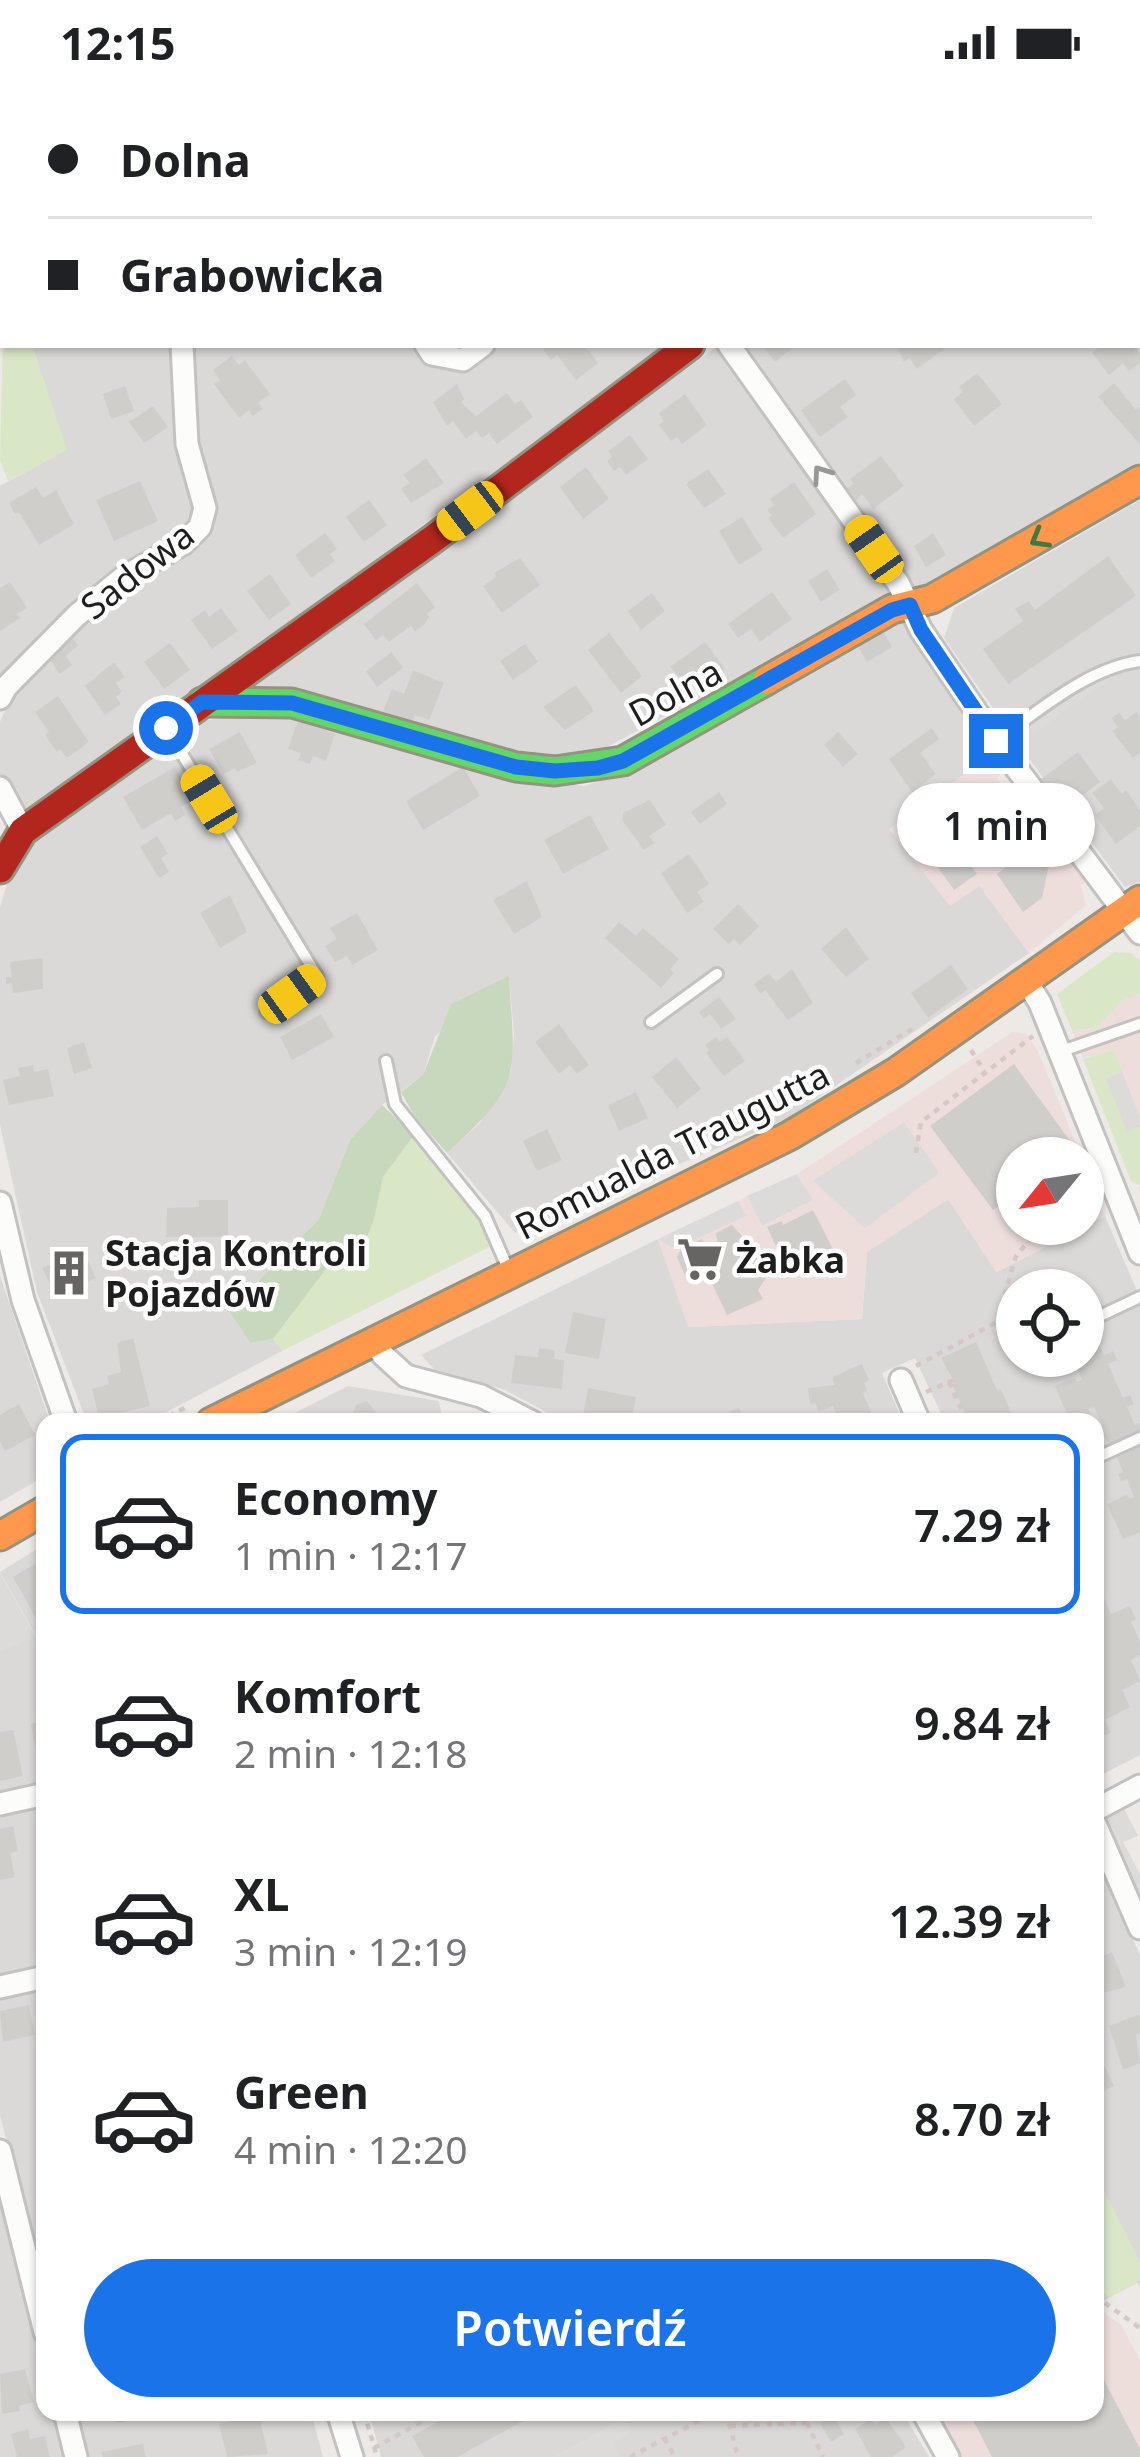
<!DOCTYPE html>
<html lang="pl">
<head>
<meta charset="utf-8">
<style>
	body { margin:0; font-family:"Noto Sans",sans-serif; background:#f6f6f6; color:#202124; height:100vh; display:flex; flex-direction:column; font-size:45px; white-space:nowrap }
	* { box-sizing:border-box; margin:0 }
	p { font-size:39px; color:#757577 }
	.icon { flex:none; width:66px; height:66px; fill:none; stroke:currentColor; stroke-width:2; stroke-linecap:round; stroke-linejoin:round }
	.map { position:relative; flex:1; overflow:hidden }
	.side { position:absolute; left:36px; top:1329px; width:1068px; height:1008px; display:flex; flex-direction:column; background:#fff; border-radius:24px; box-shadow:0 3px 9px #0004 }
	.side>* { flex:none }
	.guide { position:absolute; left:0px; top:0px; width:1140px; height:264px; box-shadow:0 3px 9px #0004; display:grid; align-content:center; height:264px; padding:0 48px; background:#fff }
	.needle { width:78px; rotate:240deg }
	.controls { position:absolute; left:996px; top:1053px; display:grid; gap:24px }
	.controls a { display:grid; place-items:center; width:108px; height:108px; border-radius:50%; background:#fff; box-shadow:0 3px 9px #0004; font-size:60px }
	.end { position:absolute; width:54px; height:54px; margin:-27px; border:15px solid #1a73e8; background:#fff; box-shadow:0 0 0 6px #fff }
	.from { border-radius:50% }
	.bubble { position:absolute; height:84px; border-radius:42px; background:#fff; box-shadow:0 3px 9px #0004; font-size:39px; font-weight:600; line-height:84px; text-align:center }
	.car { position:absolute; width:36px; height:72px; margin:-36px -18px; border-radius:15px; box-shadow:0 0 9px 3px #0007; background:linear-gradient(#f5c518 24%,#345 0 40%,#f5c518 0 76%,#345 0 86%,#f5c518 0) }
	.guide b { display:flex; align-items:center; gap:42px; height:114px; font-size:45px }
	.guide b+b { border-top:3px solid #e0e0e0 }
	.guide i { width:30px; height:30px; background:#202124 }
	ul { padding:21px 0 0; list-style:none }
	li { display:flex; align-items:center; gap:36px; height:180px; margin:0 24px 18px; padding:0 24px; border:6px solid transparent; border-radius:24px }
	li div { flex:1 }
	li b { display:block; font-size:45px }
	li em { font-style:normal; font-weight:600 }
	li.current { border-color:#1a73e8 }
	li>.icon { width:108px; height:108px; stroke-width:1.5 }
	.action { display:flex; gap:24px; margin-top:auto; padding:24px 48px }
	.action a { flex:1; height:138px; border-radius:72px; background:#1a73e8; color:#fff; font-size:48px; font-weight:600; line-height:138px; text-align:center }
	.status { display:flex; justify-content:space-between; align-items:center; height:84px; padding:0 60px; background:#fff; direction:ltr }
	.status svg { height:33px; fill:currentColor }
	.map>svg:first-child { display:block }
	.residential { fill:#dbd9d8; fill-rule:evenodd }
	.commercial { fill:#eddedc }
	.farmland { fill:#ebeada }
	.grass { fill:#d9e7c7 }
	.forest { fill:#c8d8bd }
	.parking { fill:#dcdbda }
	.building { fill:#d0cecb }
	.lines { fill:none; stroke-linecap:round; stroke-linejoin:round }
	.lane-casing { stroke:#c3c2c1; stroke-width:16 }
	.street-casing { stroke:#c3c2c1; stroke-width:27 }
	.fast-casing { stroke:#939380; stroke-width:33 }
	.slow-casing { stroke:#939380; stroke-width:33 }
	.jam-casing { stroke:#939380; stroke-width:33 }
	.path { stroke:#d5c8c7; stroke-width:4.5; stroke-dasharray:6 6; stroke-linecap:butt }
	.lane { stroke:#fcfcfb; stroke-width:10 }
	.street { stroke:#fcfcfb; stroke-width:21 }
	.fast { stroke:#63d668; stroke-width:27 }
	.slow { stroke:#ff974d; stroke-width:27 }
	.jam { stroke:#b3261e; stroke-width:27 }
	.oneway { stroke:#989898 }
	.oneway2 { stroke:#407a43 }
	.route { stroke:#1a73e8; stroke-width:15 }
	.labels { text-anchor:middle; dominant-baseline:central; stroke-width:9; stroke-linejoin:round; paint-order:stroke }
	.street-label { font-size:36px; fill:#1e1e1e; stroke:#fff }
	.poi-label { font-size:36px; font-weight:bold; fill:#1e1e1e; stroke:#fff; text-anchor:start }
</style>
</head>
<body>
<div class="status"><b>12:15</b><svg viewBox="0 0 49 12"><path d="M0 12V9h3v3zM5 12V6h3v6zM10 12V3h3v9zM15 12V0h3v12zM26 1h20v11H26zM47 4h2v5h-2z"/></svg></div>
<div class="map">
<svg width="1140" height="2373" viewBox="0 0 1140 2373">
	<rect width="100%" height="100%" fill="#ece9e6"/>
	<path class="residential" d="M542,0H1140V387L925,503H913L745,261H1137V3Z
		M32,261H173L194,423L184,446L138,476L0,596V402L66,366Z
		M191,261H666L276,549L239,572L28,732L0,690V638L13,608L96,529L189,470L218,425L195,353Z
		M718,262L892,511L592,671L515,670L296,604H245Z
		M1140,416V798L1125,803L1018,660L944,554L954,524Z
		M901,534L988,673L889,746L979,801L1029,869L787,1035L515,1149L447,1069L480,1039L511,987L514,950L509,893L435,952L423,991L382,1021L350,1056L319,1135L229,1227L250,1259L273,1255L282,1267L148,1338H87L37,1208L0,1041V823L11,788L42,748L198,637L292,626L483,684L584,702L646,681Z
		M948,1115L997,1188L1105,1132L1140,1214V1671L1099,1692L1095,1686V1338H945L915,1274L882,1289L903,1338H565L505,1306L434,1285L421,1271L658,1155L689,1243L862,1235L867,1168ZM1017,1206H1083V1272H1017Z
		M0,1192L50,1338H45V1392L0,1418Z
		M348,1302L439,1317L443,1338H277Z
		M45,1460V1699L0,1708V1567L36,1552L0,1488Z
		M45,1722V1881L0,1892V1732Z
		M1095,1770L1140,1871V2202L1137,2199L1095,2221Z
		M45,1904V2208L0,2031V1914Z
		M0,2119L45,2292V2328H54L66,2373H0Z
		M74,2328H311L323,2373H85Z
		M369,2328H902L929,2373H618L612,2360L625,2334L555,2373H381Z"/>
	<path class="commercial" d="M988,673L1000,691L997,694L1043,757L1052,751L1085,798L1081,802L1086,821L1029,869L980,802L950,822L889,745Z
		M1140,910V1043L1088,971L1083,975L1072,946L1096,944L1122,917Z
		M1013,948L1026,950L1038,967L1082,1074H1017V1140H1083V1077L1105,1132L996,1188L948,1115L867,1168L862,1235L688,1243L658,1155L674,1165L745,1131L738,1117L747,1112L762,1142L813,1116L797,1090Z
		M1095,2222L1121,2241L1140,2276V2373H958L933,2328H1095Z"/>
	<path class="farmland" d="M0,0L104,3H3L0,250Z"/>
	<path class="grass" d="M3,249V261H32L67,366L8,397L0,375Z
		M1114,868L1131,869L1140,877V910L1122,917L1096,944L1072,946L1057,910Z
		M1114,966L1122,988L1107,993L1128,1047L1140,1043V1101L1131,1097L1083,975Z
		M414,1051L456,1101L493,1161L282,1267L273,1255L326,1185L360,1171L374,1135L383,1093Z
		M1095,2088L1140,2179V2196L1109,2214L1095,2203Z"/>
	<path class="forest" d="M509,892C515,992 524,999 447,1069L415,1033L401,1008L423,991L451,920Z
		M382,1021L414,1051L383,1093L374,1135L360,1172L326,1185L273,1255L250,1259L229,1227L319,1135L350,1056Z"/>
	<path class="parking" d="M1107,587L1111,594L1018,660L1010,648Z
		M1122,988L1140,1033V1043L1127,1048L1106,994Z
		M904,1038L939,1089L865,1144L813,1097Z
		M797,1090L813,1116L762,1142L747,1112Z
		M738,1117L746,1132L674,1165L658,1155Z
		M0,1489L36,1553L0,1567Z
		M1123,1722L1138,1752L1123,1758L1140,1790V1826L1098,1731Z
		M625,2334L632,2348L613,2360L618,2373H555Z"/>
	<path class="building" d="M550,261H584L598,279L576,296L557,271L551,276L543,266Z
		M762,261H796L775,278Z
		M896,261H941L944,265L917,285L909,274L904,278Z
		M1102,261H1133L1140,269V279L1129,287L1123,279L1109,291L1092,269Z
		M232,272L239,281L245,276L270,310L258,319L263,325L253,332L249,326L239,334L214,300L220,296L213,286Z
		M977,289L1002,320L974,342L954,315L963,308L959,303Z
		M845,295L856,311L840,323L848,333L820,353L801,326Z
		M1114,299L1136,326L1140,323V360L1098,313Z
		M457,300L464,315L461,318L476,332L507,309L515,320L521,316L533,333L497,360L489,349L482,354L476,347L466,355L453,337L447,342L433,318Z
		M125,302L134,327L111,335L103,310Z
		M685,310L707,341L682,360L677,353L671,357L659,341L664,337L659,329Z
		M153,322L168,343L144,359L129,338Z
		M630,351L648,375L626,391L620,383L614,387L607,377L612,373L608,367Z
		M881,372L904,402L873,425L862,410L856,416L847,404L854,400L850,395Z
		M426,374L444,399L411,419L401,405L410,399L403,391Z
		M586,383L609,415L583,435L560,403Z
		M708,385L726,410L704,424L686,400Z
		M140,397L158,437L114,457L96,416Z
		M794,398L816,430L783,454L768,434L772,431L767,426L774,421L770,415Z
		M36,403L43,414L56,406L74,440L39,461L19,428L15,430L9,419Z
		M369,416L387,441L364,458L346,433Z
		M742,433L763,466L739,481L719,447Z
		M325,449L337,465L330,470L335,477L311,494L295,471Z
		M933,449L946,471L926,483L914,462Z
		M1108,472L1136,512L1008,600L983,565L1023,537L1015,525L1029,517L1035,526Z
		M520,474L540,501L502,529L483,502L496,493L494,489Z
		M827,485L840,506L821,518L808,497Z
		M270,490L291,520L269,536L247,507Z
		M10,498L27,524L17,530L20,534L0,547V504Z
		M417,499L435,523L427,530L429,533L424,541L415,547L411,542L389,558L383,551L376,556L364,540Z
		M772,508L792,535L760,558L751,545L738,554L728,540Z
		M652,509L665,527L641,546L628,527Z
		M221,524L238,547L212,565L191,536L205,526L209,533Z
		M882,545L892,563L867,578L857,560Z
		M609,549L642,592L621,609L588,566Z
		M71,552L78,561L66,572L72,581L60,590L48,573Z
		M705,558L725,585L694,607L670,583Z
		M170,559L190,586L164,605L144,578Z
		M525,560L538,578L513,596L500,577Z
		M392,568L403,584L377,603L366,587Z
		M114,578L125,593L116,599L122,608L116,613L121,620L105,631L85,602Z
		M413,586L444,599L429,636L415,631L412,638L383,627L392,605L404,610Z
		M576,601L594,627L565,646L543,623Z
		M58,612L89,658L67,674L60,665L57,668L45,651L49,648L35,628Z
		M1136,628L1140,633V669L1133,674L1112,647L1118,643L1111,634L1119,629L1125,637Z
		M298,637L335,650L326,677L313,672L310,680L298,676L301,669L288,665Z
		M932,644L939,655L920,669L936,690L912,708L889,675Z
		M240,648L257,679L237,688L235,684L223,690L209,665Z
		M838,648L858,670L843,683L824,661Z
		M1078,668L1100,698L1064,725L1041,695Z
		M175,683L194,716L181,723L185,731L175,737L171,729L142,746L123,713Z
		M463,683L480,712L423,746L406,717Z
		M1111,695L1122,710L1126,706L1140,726V742L1116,760L1095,731L1104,724L1092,709Z
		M986,700L1049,781L1042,814L1023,828L997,790L1006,783L991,762L968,778L977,790L954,806L915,751Z
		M719,708L727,720L700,740L691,728Z
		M650,716L666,741L649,752L654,759L644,766L622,736L623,729Z
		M590,731L609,765L563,790L544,756Z
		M157,752L168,770L161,774L169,788L159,794L140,763Z
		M689,770L709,800L697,808L704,818L687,829L661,789Z
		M527,797L542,833L514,850L493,816Z
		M230,811L247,848L220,864L200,829Z
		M738,820L759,842L740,861L734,855L729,860L713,845Z
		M357,829L378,866L352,881L347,872L335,878L325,862L337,855L330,844Z
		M619,838L636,852L643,844L679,875L670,885L674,889L661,904L605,854Z
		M846,843L869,875L846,893L821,865Z
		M43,874V905L13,909L12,899L6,900V893H12L10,878Z
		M951,881L968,905L928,934L911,909Z
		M792,885L813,919L788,936L765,906L761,910L754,900L769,889L776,898Z
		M719,913L736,935L721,945L710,930L704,935L699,928Z
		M321,930L334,953L292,976L280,953Z
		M559,940L589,981L577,990L570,981L559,990L535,958Z
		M716,953L720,958L727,953L745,977L724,992L706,969L709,966L705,961Z
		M84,958L92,984L74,990L67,964Z
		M676,973L701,1005L677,1024L652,993Z
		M1014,980L1076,1065L1064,1074H1017V1108L993,1126L930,1042Z
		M33,981L34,988L48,985L54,1012L9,1021L3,996L20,992L18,984Z
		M636,1008L648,1034L619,1047L608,1021Z
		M547,1045L562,1076L537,1087L523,1057Z
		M199,1116H228V1153H166L167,1124L199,1123Z
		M813,1126L837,1173L812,1183L809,1177L787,1186L767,1143L782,1137L783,1141Z
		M732,1141L743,1153L748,1151L768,1191L758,1206L763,1215L727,1231L707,1189L696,1195L686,1194L677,1173L681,1165L702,1155L710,1165L718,1161L716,1149Z
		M82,1165L96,1194L57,1213L42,1184Z
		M573,1228L606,1235L599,1275L565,1269Z
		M1100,1242L1104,1250L1096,1254L1104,1271L1113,1267L1117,1276L1108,1280L1123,1314L1130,1311L1134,1320L1127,1323L1135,1341L1140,1339V1349L1111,1362L1096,1342L1102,1340L1094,1323L1088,1325L1091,1330L1070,1338L1055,1302L1075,1294L1077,1298L1082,1296L1076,1281L1070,1284L1066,1276L1083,1272V1250Z
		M133,1254L150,1322L99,1334L92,1305L109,1300L107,1292L121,1288L117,1259Z
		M976,1258L997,1306L1001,1305L1015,1338H969L952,1300L955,1299L941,1274Z
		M539,1264L555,1266L554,1275L564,1276L562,1305L511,1299L515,1271L538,1273Z
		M862,1280L869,1296L864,1299L867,1307L863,1309L874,1336L839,1338L833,1322L819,1328L815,1319L810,1320L808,1304L835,1301L832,1293Z
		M588,1304L636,1313L631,1338H582Z
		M367,1317L376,1328L372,1338H356L351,1333L356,1321Z
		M19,1320L35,1351L5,1367L0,1358V1331Z
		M739,1324L745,1338H705Z
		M1140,1362V1448L1123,1455L1107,1420L1127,1411L1129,1415L1134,1413L1127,1395L1121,1397L1118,1390L1123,1388L1117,1373Z
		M45,1474V1551L13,1493Z
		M1095,1494L1111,1530L1130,1522L1136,1535L1131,1538L1140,1557V1571L1131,1576L1140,1597L1122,1606L1130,1623L1105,1636L1111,1649L1095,1655V1587L1104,1583L1095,1569Z
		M45,1637V1688H40L31,1640Z
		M13,1646L23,1692L0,1697V1648Z
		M13,1742L18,1767L10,1769L15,1793L0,1796V1745Z
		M1112,1868L1126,1903L1095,1911V1875Z
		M29,1921L35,1951L3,1958L0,1927Z
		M1140,1930V1949L1136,1951L1140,1979L1123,1986L1109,1942Z
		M1103,1979L1114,2002L1095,2011V1983Z
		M1095,2279L1140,2365V2373H992L973,2336L989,2328H1095Z
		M25,2285L34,2318L19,2322L20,2327L2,2330L0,2290Z
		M100,2328H131L132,2336L117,2339L116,2332L102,2336Z
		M456,2328H540L457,2373H424L412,2352Z
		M259,2331L268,2370L227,2373L219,2340Z
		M833,2331L844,2350L831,2358L820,2339Z
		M886,2334L906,2363L892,2373H871L855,2345L870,2335L875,2341Z
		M28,2345L30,2355L45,2352L50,2373H17L11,2350Z
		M143,2360L146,2373H103L101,2368Z"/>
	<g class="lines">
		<g class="lane-casing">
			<path id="lane" d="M168,647L317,892L266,928
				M997,656C1040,626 1088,584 1140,577
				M651,938L717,890
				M1059,968L1140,940
				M386,977L395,1020L485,1132L509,1187
				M1083,1240L1140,1213
				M1096,1374L1140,1354"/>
		</g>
		<g class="street-casing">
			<path id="street" d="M114,0V3
				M530,0L532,3
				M566,3L570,0
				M1013,3L1016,0
				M426,261L432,270L463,276L483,261
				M729,261L898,499L921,546L996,657L1140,849
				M0,614L6,603L77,531L124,493L184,459L200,443L205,424L187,360L182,261
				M0,704L23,747
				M1026,896L1040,919L1140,1169
				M0,1119L23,1216L66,1338
				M375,1257L383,1271L406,1292L481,1312L532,1338
				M901,1296L919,1338
				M0,1720L45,1710
				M1095,1726L1140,1702
				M1095,1740L1140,1844
				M0,1903L45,1893
				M0,2067L45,2248
				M65,2328L76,2373
				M338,2328L352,2373
				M923,2328L948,2373"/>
		</g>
		<g class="fast-casing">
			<path id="fast" d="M202,618L292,619L516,683L555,687L623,677L767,596"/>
		</g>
		<g class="slow-casing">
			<path id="slow" d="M767,596L892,525L932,515L1140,396
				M211,1338L789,1052L896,988L1140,816
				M0,1452L45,1426"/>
		</g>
		<g class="jam-casing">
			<path id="jam" d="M0,785L23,747L433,455L690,261"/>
		</g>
		<path class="path" d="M971,966L984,987
			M856,979L912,945
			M916,1069L921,1038L1033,952
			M916,1282L997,1238L1016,1172L1043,1140
			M949,1298L967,1338
			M926,1308L954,1296
			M158,1338L190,1321
			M1095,1683L1096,1685
			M1095,2212L1140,2244
			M364,2328L377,2373
			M726,2328L738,2373
			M813,2328L807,2339L823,2373
			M730,2342L807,2339
			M664,2354L675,2373
			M374,2364L440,2328
			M630,2373L716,2328"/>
		<use href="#lane" class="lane"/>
		<use href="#street" class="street"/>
		<use href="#fast" class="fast"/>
		<use href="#slow" class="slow"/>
		<use href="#jam" class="jam"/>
	</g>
	<defs><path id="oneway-chevron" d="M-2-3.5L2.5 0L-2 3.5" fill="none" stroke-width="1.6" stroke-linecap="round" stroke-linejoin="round" transform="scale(3)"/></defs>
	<use class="oneway" href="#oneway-chevron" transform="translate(821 390) rotate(-125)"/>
	<use class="oneway2" href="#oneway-chevron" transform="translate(1039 455) rotate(150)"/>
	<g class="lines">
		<path class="route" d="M166,644L202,618L292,619L516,683L555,687L598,684L623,677L892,526L910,521L921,546L996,657"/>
	</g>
	<defs>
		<g id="supermarket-bare" transform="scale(3.6)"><path d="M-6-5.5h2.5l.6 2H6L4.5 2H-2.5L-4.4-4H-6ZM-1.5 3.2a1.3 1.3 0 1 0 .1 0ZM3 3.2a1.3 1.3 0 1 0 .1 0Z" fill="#666564" stroke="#fff" stroke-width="2.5" paint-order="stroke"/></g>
		<g id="building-bare" transform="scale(3.6)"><path d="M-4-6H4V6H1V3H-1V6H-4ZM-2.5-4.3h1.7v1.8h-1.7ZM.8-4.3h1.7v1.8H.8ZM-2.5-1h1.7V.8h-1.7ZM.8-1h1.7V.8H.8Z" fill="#666564" stroke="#fff" stroke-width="2.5" paint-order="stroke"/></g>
	</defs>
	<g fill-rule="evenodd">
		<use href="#supermarket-bare" x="700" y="1175"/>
		<use href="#building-bare" x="69" y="1189"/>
	</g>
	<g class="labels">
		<g class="street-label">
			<text transform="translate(137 486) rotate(-38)">Sadowa</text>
			<text transform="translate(675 608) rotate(-29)">Dolna</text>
			<text transform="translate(672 1066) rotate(-27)">Romualda Traugutta</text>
		</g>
		<g class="poi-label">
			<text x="105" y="1168">Stacja Kontroli<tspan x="105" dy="41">Pojazdów</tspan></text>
			<text x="736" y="1175">Żabka</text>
		</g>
	</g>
</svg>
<div class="controls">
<a><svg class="needle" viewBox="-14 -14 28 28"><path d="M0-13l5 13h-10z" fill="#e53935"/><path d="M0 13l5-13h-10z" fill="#757577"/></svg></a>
<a><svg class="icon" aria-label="locate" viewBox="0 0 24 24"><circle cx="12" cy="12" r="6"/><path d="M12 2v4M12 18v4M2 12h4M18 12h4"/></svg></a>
</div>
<i class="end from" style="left:166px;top:644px"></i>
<i class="end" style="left:996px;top:657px"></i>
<div class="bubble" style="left:897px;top:699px;width:198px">1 min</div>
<i class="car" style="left:470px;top:427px;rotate:233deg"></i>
<i class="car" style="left:874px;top:465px;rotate:325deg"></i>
<i class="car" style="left:209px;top:715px;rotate:329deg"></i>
<i class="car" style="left:292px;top:910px;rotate:54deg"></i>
<div class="guide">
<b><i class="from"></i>Dolna</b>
<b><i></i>Grabowicka</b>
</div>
<section class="side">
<ul>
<li class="current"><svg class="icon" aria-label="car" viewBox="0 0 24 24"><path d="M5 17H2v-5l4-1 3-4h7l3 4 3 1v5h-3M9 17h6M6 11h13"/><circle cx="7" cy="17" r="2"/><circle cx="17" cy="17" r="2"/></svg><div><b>Economy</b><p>1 min · 12:17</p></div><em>7.29 zł</em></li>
<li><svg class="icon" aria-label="car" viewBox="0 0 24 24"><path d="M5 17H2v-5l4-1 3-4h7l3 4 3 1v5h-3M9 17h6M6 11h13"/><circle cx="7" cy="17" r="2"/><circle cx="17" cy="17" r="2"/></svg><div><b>Komfort</b><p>2 min · 12:18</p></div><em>9.84 zł</em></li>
<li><svg class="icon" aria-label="car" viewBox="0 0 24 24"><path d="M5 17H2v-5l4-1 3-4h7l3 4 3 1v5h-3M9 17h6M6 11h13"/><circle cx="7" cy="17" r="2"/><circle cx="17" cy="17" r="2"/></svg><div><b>XL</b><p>3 min · 12:19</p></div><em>12.39 zł</em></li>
<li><svg class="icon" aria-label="car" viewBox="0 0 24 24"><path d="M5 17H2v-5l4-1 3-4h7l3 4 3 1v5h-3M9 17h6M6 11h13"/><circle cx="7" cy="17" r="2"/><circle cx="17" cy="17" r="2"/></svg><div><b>Green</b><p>4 min · 12:20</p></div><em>8.70 zł</em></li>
</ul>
<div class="action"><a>Potwierdź</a></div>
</section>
</div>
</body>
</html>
